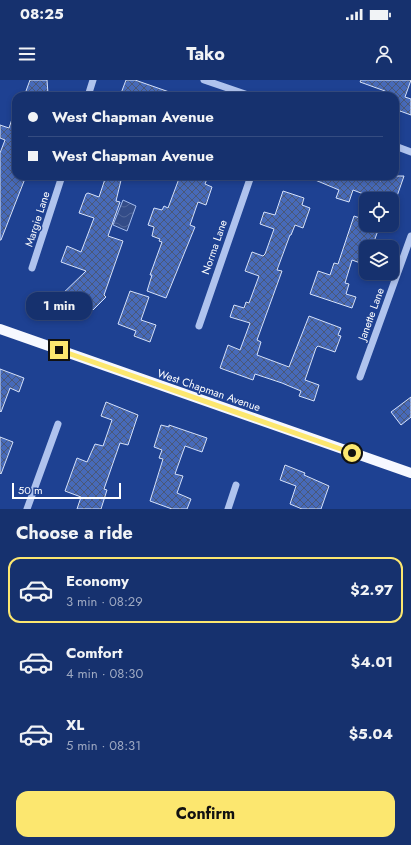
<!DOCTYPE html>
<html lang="en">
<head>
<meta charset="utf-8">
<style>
	body { margin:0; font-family:Jost,sans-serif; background:#233d76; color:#f1f3f6; height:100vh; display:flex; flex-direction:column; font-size:15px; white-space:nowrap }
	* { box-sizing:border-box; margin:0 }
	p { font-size:13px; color:#9ea9c2 }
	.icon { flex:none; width:22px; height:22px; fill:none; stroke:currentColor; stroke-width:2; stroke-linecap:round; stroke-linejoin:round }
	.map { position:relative; height:429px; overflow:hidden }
	.side { display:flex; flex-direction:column; background:#16316e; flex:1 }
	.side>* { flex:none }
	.hud { position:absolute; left:12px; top:12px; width:387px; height:88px; border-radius:12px; box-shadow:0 2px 6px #0003,0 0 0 1px #354c81; display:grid; align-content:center; height:88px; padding:0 16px; background:#16316e }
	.fabs { position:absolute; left:359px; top:112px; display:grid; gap:8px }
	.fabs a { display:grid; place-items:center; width:40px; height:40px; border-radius:8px; background:#16316e; box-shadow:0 2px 6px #0003,0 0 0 1px #354c81; font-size:20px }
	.scale { position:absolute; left:12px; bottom:10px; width:109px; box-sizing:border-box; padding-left:4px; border:2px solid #fff; border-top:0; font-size:11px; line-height:14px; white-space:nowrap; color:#fff; -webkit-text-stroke:3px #1e4192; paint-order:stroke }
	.end { position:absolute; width:18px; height:18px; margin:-9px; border:5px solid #fce76f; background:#111; box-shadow:0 0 0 2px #111 }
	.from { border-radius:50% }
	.bubble { position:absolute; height:28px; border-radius:12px; background:#16316e; box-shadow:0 2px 6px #0003,0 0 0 1px #354c81; font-size:13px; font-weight:700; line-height:28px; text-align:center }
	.hud b { display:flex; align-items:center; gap:14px; height:38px; font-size:15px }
	.hud b+b { border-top:1px solid #354c81 }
	.hud i { width:10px; height:10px; background:#f1f3f6 }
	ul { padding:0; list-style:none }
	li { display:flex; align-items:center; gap:12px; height:66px; margin:0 8px 6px; padding:0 8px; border:2px solid transparent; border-radius:12px }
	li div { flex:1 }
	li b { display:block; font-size:15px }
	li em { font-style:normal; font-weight:700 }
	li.selected { border-color:#fce76f }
	li>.icon { width:36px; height:36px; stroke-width:1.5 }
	h2 { padding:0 16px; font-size:18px; line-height:48px }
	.cta { display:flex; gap:8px; margin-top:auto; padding:8px 16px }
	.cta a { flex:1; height:46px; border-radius:12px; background:#fce76f; color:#111; font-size:16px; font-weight:700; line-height:46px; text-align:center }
	.status { display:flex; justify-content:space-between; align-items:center; height:28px; padding:0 20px; background:#16316e; direction:ltr }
	.status svg { height:11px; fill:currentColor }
	header { display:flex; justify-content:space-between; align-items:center; height:52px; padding:0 16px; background:#16316e; font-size:18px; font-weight:700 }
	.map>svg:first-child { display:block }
	.water { fill:url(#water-waves); stroke:#a3bcef }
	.building { fill:url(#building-cross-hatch); stroke:#d5e1fa }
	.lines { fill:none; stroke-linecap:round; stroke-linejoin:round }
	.minor { stroke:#afc3ee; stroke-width:7 }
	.major { stroke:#f6f8ff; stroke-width:10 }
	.route { stroke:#fce76f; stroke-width:5 }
	.labels { text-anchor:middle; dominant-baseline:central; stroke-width:3; stroke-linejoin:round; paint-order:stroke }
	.street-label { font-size:11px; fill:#fff; stroke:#1e4192 }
</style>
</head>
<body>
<div class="status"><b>08:25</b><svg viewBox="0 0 49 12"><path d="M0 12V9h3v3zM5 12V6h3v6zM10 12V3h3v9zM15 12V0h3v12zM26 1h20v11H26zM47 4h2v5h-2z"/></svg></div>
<header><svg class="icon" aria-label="menu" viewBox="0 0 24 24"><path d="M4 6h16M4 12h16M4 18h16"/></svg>Tako<svg class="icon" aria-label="person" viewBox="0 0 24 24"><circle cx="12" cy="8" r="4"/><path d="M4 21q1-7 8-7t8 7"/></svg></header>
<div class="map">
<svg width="411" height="429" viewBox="0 0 411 429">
	<defs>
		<pattern id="water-waves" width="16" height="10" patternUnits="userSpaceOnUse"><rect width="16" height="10" fill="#334c88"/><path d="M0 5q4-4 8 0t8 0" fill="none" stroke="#52679a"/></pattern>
		<pattern id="building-cross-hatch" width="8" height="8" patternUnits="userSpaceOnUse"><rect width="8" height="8" fill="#476ab9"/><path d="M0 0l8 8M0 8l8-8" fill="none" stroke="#4a5878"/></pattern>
	</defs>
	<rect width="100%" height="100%" fill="#1e4192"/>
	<path class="water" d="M123,120L136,126L127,151L113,145Z"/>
	<path class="building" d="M30,0H47L48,14L34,16L26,11Z
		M126,0H135L175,14V16H120Z
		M361,0H411L405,17L411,19V35L400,31L397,41H395V16H383L385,11L360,2Z
		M14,33H16V96H26L1,160H0V73L5,60L0,58V45L9,48Z
		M106,96H122L116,121L120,122L108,156L123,161L104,215L106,217L93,230L85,221L70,235L68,233L66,235L55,223V221L86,191L61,182L67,166L81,172L94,138L79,133L86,114L88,113L99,117Z
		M180,96H208L205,104L212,107L206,125L198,122L190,145L195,147L166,218L147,211L152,195H150L162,162L159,161L160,159L152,156L154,147L148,145L154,128L162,130L164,126L168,128Z
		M308,96H367L381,101L382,96H404L396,119H377L353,110L349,122L336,118L339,110L308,97Z
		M283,111L304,118L302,125L310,128L303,148L295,145L291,155H290L277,190L282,191L257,260L261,262L257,275L289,287L309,236L341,248L338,255L341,256L335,272L318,266L316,268L305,300L319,305L314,321L299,316L301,311L282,303L255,294L253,300L220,288L228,265L240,270L250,243L230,237L234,225L244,228L246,222L249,223L259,196L245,191L252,172L263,176L265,174L274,149L260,144L264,132L275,135Z
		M354,136L366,140V145H380L372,167H366V185L352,180L345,203L349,204L346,214L356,217L352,228L310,214L318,191L330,195L334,183L338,184Z
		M130,211L149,217L141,240L156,245L150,262L134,256L136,251L118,244Z
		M0,289L24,298L19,312L10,308L1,332L0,331Z
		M411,317V337L401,345L391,332Z
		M106,322L138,335L128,365L120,363L104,409L107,410L101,429H77L81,417L65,411L77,378L87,382L95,364L103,366L112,340L101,336Z
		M161,345L169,347V345L207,358L202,372L185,366L175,394L183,396L177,413L191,419L187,429H172L150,421L163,379L159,378L162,370L154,367Z
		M0,357L13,362L1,394L0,393Z
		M285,385L305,393L304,395L329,406L321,429H302L290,424L296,406L280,400Z"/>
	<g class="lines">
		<path class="minor" d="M204,0L251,16
			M88,16L93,0
			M395,66L411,72
			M32,188L62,96
			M199,246L251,96
			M360,297L411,156
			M27,429L58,344
			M228,429L236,405"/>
		<path class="major" d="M0,249L411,393"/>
	</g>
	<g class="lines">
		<path class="route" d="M59,270L352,373"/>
	</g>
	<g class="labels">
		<g class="street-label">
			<text transform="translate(37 139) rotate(-72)">Margie Lane</text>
			<text transform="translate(214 167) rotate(-71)">Norma Lane</text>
			<text transform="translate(371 234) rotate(-70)">Janette Lane</text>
			<text transform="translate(209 310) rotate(19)">West Chapman Avenue</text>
		</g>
	</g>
</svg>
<div class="fabs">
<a><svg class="icon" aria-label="locate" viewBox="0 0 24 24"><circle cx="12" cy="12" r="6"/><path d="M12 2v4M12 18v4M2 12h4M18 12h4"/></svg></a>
<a><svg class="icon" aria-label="layers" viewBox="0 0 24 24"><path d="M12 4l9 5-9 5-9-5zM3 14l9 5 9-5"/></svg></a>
</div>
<div class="scale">50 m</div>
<i class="end from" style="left:352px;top:373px"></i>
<i class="end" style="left:59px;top:270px"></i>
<div class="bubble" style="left:26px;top:212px;width:66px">1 min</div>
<div class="hud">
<b><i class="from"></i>West Chapman Avenue</b>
<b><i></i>West Chapman Avenue</b>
</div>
</div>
<section class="side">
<h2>Choose a ride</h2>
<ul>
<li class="selected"><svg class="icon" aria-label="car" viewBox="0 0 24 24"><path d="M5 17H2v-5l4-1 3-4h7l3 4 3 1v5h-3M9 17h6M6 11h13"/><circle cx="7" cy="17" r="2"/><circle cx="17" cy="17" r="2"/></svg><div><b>Economy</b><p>3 min · 08:29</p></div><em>$2.97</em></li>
<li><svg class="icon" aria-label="car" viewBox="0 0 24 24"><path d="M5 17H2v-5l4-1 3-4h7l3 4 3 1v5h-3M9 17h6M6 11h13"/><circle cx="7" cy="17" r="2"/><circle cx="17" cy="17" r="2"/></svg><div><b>Comfort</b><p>4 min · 08:30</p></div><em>$4.01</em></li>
<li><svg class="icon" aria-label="car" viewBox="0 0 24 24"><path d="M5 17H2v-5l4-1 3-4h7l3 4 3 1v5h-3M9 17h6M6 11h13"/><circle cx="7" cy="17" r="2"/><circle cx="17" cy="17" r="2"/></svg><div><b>XL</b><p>5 min · 08:31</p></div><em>$5.04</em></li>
</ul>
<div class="cta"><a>Confirm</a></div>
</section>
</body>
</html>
